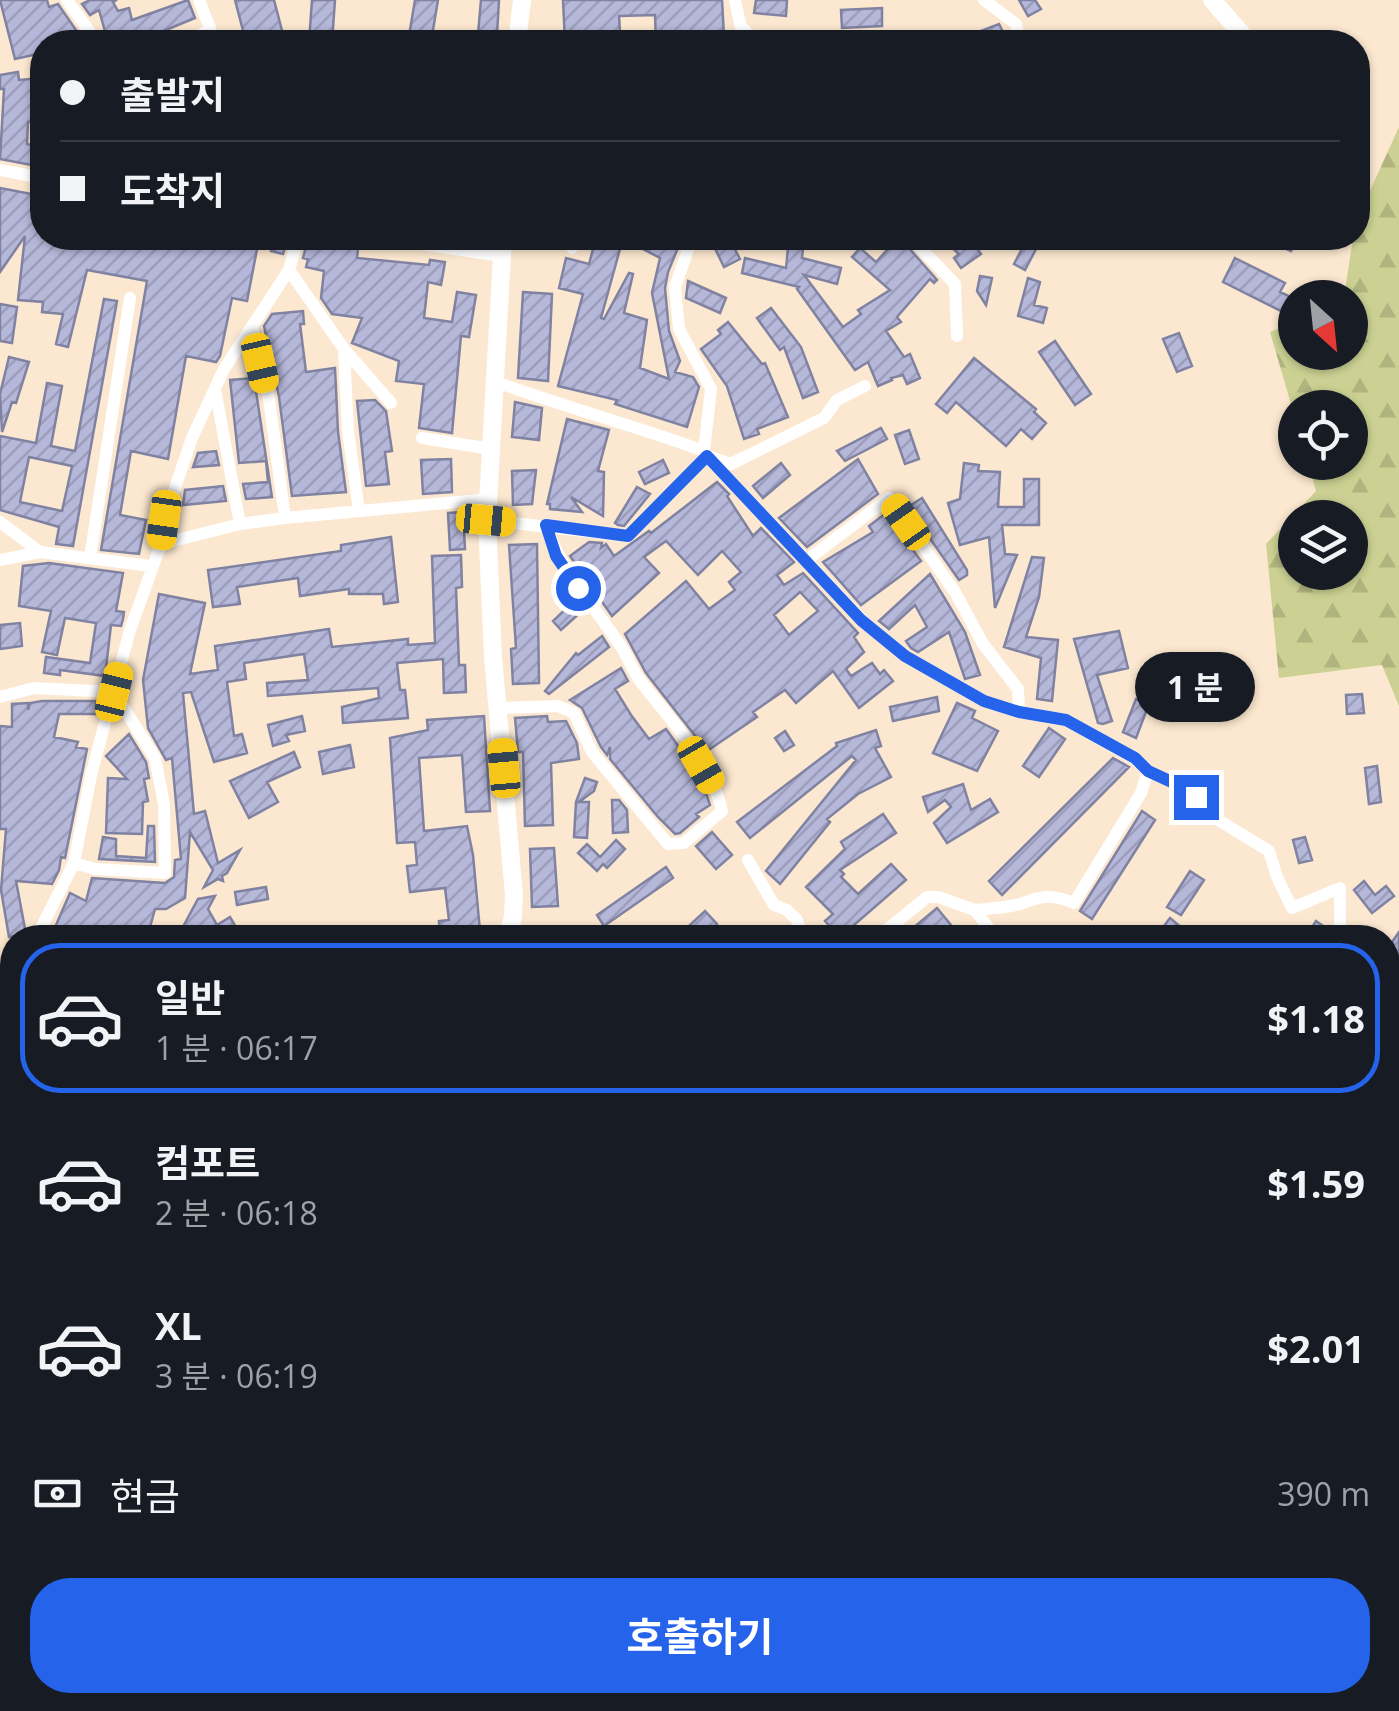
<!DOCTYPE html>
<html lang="ko">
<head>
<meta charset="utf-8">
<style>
	body { margin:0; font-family:"Open Sans","Noto Sans KR",sans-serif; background:#20242c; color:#f1f3f6; height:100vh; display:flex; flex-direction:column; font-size:38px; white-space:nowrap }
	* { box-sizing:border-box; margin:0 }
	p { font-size:32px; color:#9ea1a6 }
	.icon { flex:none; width:55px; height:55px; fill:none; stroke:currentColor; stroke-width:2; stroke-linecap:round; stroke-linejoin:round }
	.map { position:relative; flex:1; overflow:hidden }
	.panel { position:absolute; left:0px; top:925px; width:1400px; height:788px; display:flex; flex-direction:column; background:#171b24; border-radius:40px 40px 0 0; box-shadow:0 2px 8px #0004 }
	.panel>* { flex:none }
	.top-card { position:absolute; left:30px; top:30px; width:1340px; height:220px; border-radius:40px; box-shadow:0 2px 8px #0004; display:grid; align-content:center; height:220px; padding:0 30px; background:#171b24 }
	.needle { width:65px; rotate:153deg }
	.fabs { position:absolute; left:1278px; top:280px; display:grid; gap:20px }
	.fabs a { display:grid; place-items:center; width:90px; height:90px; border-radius:50%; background:#171b24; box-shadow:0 2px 8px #0004; font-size:50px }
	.end { position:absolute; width:45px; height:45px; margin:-22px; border:12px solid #2563eb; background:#fff; box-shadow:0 0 0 5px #fff }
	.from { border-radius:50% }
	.bubble { position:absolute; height:70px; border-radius:35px; background:#171b24; box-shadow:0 2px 8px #0004; font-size:32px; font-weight:700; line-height:70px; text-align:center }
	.car { position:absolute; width:30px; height:60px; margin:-30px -15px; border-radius:12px; box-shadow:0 0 8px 2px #0007; background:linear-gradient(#f5c518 24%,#345 0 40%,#f5c518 0 76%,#345 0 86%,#f5c518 0) }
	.top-card b { display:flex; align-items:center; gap:35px; height:95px; font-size:38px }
	.top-card b+b { border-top:2px solid #363941 }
	.top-card i { width:25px; height:25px; background:#f1f3f6 }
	ul { padding:18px 0 0; list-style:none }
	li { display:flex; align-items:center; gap:30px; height:150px; margin:0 20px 15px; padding:0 10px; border:5px solid transparent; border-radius:40px }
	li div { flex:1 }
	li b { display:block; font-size:38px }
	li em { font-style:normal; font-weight:700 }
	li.active { border-color:#2563eb }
	li>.icon { width:90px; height:90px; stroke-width:1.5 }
	.pay { display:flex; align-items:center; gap:25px; height:110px; padding:0 30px; font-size:38px }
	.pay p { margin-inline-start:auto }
	.cta { display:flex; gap:20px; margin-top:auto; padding:20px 30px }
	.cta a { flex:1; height:115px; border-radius:40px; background:#2563eb; color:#fff; font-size:40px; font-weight:700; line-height:115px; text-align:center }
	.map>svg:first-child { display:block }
	.forest { fill:url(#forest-firs); fill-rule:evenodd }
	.building { fill:url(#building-hatch); stroke:#8082a1; stroke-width:2.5; fill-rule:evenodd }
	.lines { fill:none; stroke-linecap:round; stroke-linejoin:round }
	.lane { stroke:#fff; stroke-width:6 }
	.street { stroke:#fff; stroke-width:12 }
	.secondary { stroke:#fff; stroke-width:18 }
	.route { stroke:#2563eb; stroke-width:12 }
</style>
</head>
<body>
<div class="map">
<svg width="1399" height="1711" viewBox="0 0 1399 1711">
	<defs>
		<pattern id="forest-firs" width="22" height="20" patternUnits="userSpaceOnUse" patternTransform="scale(2.5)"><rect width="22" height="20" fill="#ccd193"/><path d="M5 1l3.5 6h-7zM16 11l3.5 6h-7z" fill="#b0b47f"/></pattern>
		<pattern id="building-hatch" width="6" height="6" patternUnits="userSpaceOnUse" patternTransform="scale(2.5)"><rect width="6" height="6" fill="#b6b8da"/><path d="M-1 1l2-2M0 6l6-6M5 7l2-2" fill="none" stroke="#9d9ebb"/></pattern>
	</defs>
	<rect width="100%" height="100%" fill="#fce8d0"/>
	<path class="forest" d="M1399,127V706L1382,665L1279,678L1266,544L1316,491L1308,463L1350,462V408H1295V418L1270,332L1295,322V352H1350V298L1344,297L1353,238H1358V217ZM1295,518H1350V572H1295Z"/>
	<path class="building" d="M0,0H47L49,7L58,4L76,30L80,42H42V53L15,59Z
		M90,0H117L113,2L118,11L129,8L132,20L188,0L195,18L137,42H108L99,10L90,15L82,4Z
		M235,0H274L285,42H246Z
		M312,0H335L332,42H309Z
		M415,0H438L431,42H408Z
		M481,0H499L497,35L478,34Z
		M563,0H722L724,36L656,42L655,15L619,16L620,32L586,34V42H565Z
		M756,0H787L786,16L754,13Z
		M1019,0H1035L1041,9L1028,16Z
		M882,8V26L842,28L841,10Z
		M999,24L1005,36L988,42H952Z
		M18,72L19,80L42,78V121L28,122L27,144L42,147V167L0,159L4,89H0V75Z
		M0,188L42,196V238L259,239L247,301L232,298L220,356L216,362L186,356L168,459L131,451L120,515L146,520L139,554L101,550L147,281L87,270L68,347L56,344L63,314L42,312L43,302L18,300L25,236L0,272Z
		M274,238H288L283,254L271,251Z
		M596,238H623L601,318L604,319L629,273L633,274L624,313L647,320L640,368L669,379L652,293L660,258L643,249L650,238H682L668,272L665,288L669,331L680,361L675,372L693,377L699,387L687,427L615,404L617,400L558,386L583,294L559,288L566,258L589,264Z
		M710,238H729L740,259L724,267Z
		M789,238H804L802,258L841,268L837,284L804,275L843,327L861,314L858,310L890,290L852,257L860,248L876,262L898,238L901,239L937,280L934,283L930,279L897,317L901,322L886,331L904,357L910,354L920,378L907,384L903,375L891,378L892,380L878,386L868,362L855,370L797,289L799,287L742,273L745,258L786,268Z
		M941,238H960L970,247L974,244L981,254L961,268L954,258L959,254Z
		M1262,238H1297L1291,251Z
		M308,239L358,249L357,258L429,265L430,260L445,262L441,285L428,282L424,318L452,322L457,292L476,295L469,337L461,336L452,433L419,428L424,384L396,381L399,361L352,343L362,318L332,314L321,298L324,271L306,267L308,259L303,258Z
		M1025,243L1036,249L1025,270L1014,264Z
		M1235,258L1285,283L1280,292L1295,299L1287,314L1223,282Z
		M980,276L992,278L986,305L977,291Z
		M1028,278L1040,282L1034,305L1047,308L1043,323L1018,316Z
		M688,281L726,298L720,313L686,298Z
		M523,292L552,294L548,381L518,378Z
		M104,299L117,301L73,546L56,544L59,527L0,510V436L36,443L47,383L62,386L51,446L75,451ZM29,457L72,466L62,511L20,502Z
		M0,304L17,307L12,343L0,341Z
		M771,308L801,347L818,392L803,398L784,347L780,350L757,318Z
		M303,311L304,324H300L306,372L335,368L338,432L346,492L292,496L279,397L264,326L272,314Z
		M728,322L762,364L765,363L788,417L757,429L759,434L744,439L727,386L701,349L721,334L718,330Z
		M1179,333L1192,366L1177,372L1163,339Z
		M1055,341L1091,394L1075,405L1039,352Z
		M9,357L29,362L16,403L12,402L2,432L0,394Z
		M974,358L1036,409L1034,412L1046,423L1032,439L1021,429L1006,446L956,402L947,413L936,404Z
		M254,378L272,497L246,499L243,484L268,482L266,461L239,463L230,380Z
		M375,400L386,411L392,451L385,452L389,484L366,486L357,401Z
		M515,402L542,408L539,440L512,437Z
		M567,419L609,430L598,471L604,472L603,516L571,497L582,512L550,509V504H547Z
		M881,428L887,439L845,461L837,451Z
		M909,430L919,459L905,464L895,435Z
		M216,451L219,465L193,467L198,453Z
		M451,459L452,492L423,494L421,460Z
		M858,459L878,494L807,547L779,518Z
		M663,460L669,473L645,484L639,472Z
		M781,463L790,475L763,498L753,486Z
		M964,463L979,465L978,471L1000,472L998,507H1024V479H1039V525H1002L1005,554L1017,555L995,608L989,537L960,545L948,503L960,499Z
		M536,470L532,504L513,505L512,471Z
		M717,482L729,494L727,496L753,536L761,528L794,562L777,575L784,585L803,573L858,633L854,637L864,652L846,669L851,676L872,663L880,674L884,670L893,681L859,708L833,671L796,703L785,690L753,712L757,717L707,751L646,673L625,634L686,581L709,609L735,590L729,582L741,572L722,551L698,575L666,541L644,557L659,573L612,616L570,556L589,542L602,543L601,548L606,544L614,556L649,531L651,533ZM800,592L818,611L789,635L774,615Z
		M223,486L226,501L183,505L185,490Z
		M637,487L650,494L624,526L618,525L615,523Z
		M922,498L967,570V575L959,580L908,507Z
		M463,512L465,549L450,550L448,513Z
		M886,513L921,561L861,605L823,562L873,532L869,526Z
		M391,537L398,602L384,604L383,594H349V589L300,596L298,578L237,587L240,604L213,607L208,570L341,551V545Z
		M537,544L539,683L513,684L511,649L516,648L509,545Z
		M461,555L462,587L456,588L459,665H465L466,692L444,693L443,659L397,663L400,690H405L408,718L343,723L342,707L379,698L378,688L268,696L267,683L308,680L304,654L244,663L246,679L227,682L234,736L242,734L247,753L214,762L191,692L183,693L194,814L205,811L218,863L240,850L227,873L222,876L223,881L218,879L204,887L213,870L190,832L185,898L166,909H155L147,938H73L53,932L70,893L86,901L92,878L165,883L174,877L175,860L181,859L172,758L166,760L148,728L143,680L159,594L205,603L190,674L218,670L215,646L329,629L332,647L408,639V645L435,643L432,556Z
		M1032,557L1044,558L1039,597L1026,637L1058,640L1052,701L1037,699L1041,658L1004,647Z
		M49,563L123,573L116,611L124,612L123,619L121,626L111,625L105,676L60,670V675L44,673L46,657L90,663L96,623L65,618L57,655L42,652L51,611L19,606L23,566Z
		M930,574L965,632L980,675L965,679L949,632L918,652L911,648L906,641L927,627L915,605L889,629L879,621Z
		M575,600L583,610L561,630L553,621Z
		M20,623L22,646L0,649V625Z
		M1119,631L1128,668L1097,675L1112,721L1103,724L1098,723L1074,639Z
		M602,636L609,647L549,694L545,691L576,653L578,655Z
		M621,668L628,681L615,689L631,715L649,739L666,729L691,764L707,796L710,805L696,814L699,817L680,833L675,834L658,817L610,759V747L607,755L601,747L582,708L570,700Z
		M1362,694L1364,713L1347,714L1346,695Z
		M937,697L939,711L893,721L890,707Z
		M1136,699L1149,704L1136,738L1123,732Z
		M42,701H96V714H59L54,737L78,742L76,747L87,749L65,858L61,857L59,870L52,884L16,881L26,934L9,937L1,890L6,829H0V726L12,727V704L28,703V710L30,703Z
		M957,703L975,711L972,718L998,731L977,771L933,753Z
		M302,716L305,731L286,735L289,741L273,746L268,725Z
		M484,716L490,811L466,812L462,755L419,758L424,831L467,826L473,855L480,931L440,934L439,921L449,920L445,888L410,892L407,866L417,865L415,842L397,843L390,738L428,730L427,720Z
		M547,716L548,722L566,721L577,743L579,759L551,763L553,825L525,826L523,752H518L515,718Z
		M1049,728L1065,739L1039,777L1023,766Z
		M876,730L881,746L875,748L891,777L858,794L827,819L830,822L780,884L766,871L856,760L852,756L750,838L737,822L837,746L836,743Z
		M785,731L794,745L784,751L775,738Z
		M129,734L146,762L149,778L144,779L148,801L143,802L142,834L106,833L108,778L127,779L106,756Z
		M350,745L354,767L323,774L319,752Z
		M294,752L300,767L267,782L278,802L249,818L230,781Z
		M1113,758L1129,767L1002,895L989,881Z
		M1377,766L1381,802L1369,804L1365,768Z
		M585,778L597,782L594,791L579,802H589L587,838L574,837L576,802Z
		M963,784L971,810L990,799L998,812L947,843L934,823L951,807L945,800L928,812L923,797Z
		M612,800H619L627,810L628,832L613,833Z
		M1142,811L1155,820L1092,919L1080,911Z
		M883,814L896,833L840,870L844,874L841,877L858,894L891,864L906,880L839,938H820L831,928L825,921L833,914L806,887L845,849L841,842Z
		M148,826H154L155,862L99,859L103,837L116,839V856L146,858Z
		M712,832L732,855L716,869L696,846Z
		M1305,837L1312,860L1299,863L1293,840Z
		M616,840L625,849L607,868L603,864L597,871L578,853L587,844L600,857Z
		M554,848L558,906L532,907L530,849Z
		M666,867L673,878L604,926L597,915Z
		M1190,871L1204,880L1181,915L1167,907Z
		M1364,881L1375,895L1386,886L1394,896L1372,913L1354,890Z
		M266,887L268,899L237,905L235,892Z
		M215,896L208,909L217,925L230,917L237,929L224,938H177L198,899Z
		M937,908L951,925L935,938H901Z
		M705,911L717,924L702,938H676Z
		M1170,918L1183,929L1176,938H1155Z
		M1316,921L1329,930L1324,938H1305Z
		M1399,932V958L1388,973V948Z
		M1399,1007V1074L1388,1089V1023Z
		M0,1178L12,1208V1250L0,1253Z"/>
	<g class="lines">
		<path class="lane" d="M744,25L760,42"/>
		<path class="street" d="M67,0L97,42
			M735,0L744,42
			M984,0L1016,24L1019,42
			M192,42L210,28L199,0
			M0,170L42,178
			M382,238L501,256
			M692,238L675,287L679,329L711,389L704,451L707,456L861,619L905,656L984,701L1019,712L1066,720L1135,759L1148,771L1189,790L1210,815L1269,851L1277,877L1292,908L1340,888V938
			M911,238L955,284L957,336
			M572,248L574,238
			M289,270L344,349L391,403
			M252,327L269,399L285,518
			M344,350L348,431L359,511
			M494,381C563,407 634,425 704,451
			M215,389L240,524
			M422,438L491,449
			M487,520L628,536L707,456L731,464L824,418L837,400L865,386
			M0,522L40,552L151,566
			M161,544L240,524L285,518L489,499
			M90,558L130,298
			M0,560L40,552
			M807,560L889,498L955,592L983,644L1018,689L1019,712
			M0,697L34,688L114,692L155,758L164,804L165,873L95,869L74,863
			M499,708L558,706L574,713L592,752L668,844L684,843L722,811C711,761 671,721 641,682C633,672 629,659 622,648C595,606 562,574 546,525
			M748,860L774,905L787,910L797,920L802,938
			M975,910C990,908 1012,908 1026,902C1044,895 1055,895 1074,903L1141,793L1148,771
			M36,938L74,863L91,775L130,630L161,544L164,520L192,438L224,369L289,270L298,238
			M877,938L927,897H938L975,910L996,938
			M1388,992L1399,993
			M0,1035L12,1001
			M1388,1206L1399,1192
			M0,1696L38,1711
			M210,1700L216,1711
			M444,1700L455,1711
			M925,1700L926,1711"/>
		<path class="secondary" d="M1212,0L1241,33L1246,42
			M517,42L522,0
			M503,238L487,520L493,657L514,895L513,917L507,938
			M77,1711L80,1700"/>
	</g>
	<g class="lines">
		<path class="route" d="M578,588L556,556L546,525L628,536L707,456L861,620L905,656L984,701L1019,712L1066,720L1135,758L1148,771L1189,790L1196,797"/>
	</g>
</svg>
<div class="fabs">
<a><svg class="needle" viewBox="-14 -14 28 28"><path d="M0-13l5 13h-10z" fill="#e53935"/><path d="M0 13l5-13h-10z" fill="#9ea1a6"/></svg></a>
<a><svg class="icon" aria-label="locate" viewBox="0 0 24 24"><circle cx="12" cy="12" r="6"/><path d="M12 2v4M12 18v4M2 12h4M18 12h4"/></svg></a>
<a><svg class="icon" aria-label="layers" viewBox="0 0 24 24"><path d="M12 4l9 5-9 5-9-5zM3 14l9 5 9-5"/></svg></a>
</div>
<i class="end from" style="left:578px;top:588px"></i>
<i class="end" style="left:1196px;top:797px"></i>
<div class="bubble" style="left:1135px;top:652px;width:120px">1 분</div>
<i class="car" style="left:260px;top:363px;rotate:167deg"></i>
<i class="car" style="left:164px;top:520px;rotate:188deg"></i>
<i class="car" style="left:486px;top:520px;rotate:95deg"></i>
<i class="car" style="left:906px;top:522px;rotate:325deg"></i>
<i class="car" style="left:114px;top:692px;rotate:14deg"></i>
<i class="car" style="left:701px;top:765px;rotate:150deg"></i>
<i class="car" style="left:504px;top:768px;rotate:355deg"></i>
<div class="top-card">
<b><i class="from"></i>출발지</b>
<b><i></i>도착지</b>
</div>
<section class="panel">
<ul>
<li class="active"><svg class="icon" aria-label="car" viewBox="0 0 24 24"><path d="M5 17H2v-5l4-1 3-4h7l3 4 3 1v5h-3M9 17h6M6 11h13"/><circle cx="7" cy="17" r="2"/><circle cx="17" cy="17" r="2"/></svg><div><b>일반</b><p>1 분 · 06:17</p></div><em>$1.18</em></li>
<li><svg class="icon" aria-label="car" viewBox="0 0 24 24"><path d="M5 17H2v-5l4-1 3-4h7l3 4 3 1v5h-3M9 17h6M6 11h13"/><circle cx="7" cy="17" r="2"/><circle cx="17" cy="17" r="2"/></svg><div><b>컴포트</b><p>2 분 · 06:18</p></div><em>$1.59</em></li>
<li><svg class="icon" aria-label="car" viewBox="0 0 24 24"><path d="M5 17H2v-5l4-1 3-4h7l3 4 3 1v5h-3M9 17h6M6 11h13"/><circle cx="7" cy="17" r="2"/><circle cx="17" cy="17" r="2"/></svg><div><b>XL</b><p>3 분 · 06:19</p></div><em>$2.01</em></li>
</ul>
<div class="pay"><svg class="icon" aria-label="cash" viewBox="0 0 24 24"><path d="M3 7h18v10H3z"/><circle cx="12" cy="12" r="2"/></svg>현금<p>390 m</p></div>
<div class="cta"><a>호출하기</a></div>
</section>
</div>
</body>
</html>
